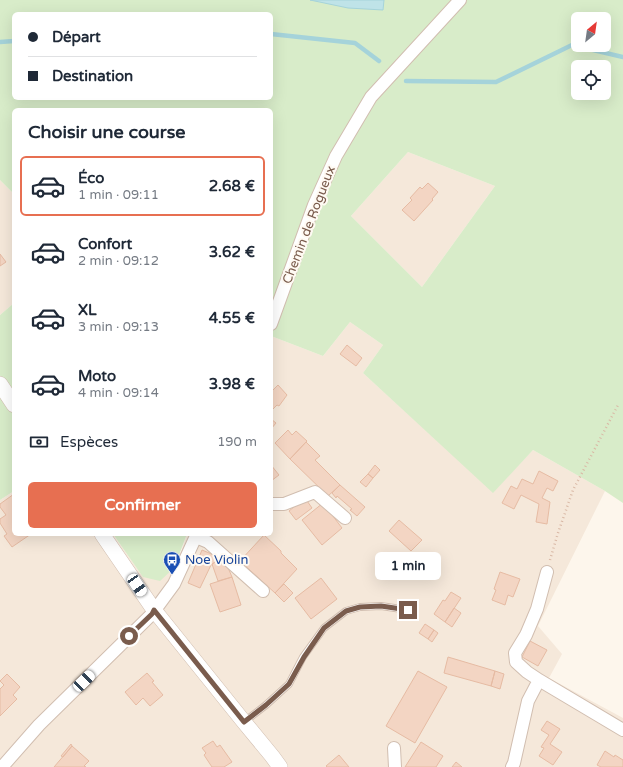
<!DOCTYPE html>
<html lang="fr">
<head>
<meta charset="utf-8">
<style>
	body { margin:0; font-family:"Varela Round",sans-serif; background:#f2f2f3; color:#1f2937; height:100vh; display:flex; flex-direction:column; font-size:15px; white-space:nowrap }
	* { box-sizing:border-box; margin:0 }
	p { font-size:13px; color:#747a83 }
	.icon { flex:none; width:22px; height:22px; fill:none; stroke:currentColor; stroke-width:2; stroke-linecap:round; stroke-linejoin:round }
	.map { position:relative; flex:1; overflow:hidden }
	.details { position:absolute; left:12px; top:108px; width:261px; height:428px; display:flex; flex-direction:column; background:#fff; border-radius:6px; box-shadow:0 4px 16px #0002 }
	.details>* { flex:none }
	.banner { position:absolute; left:12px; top:12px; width:261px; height:88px; border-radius:6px; box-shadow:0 4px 16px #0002; display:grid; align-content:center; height:88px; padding:0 16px; background:#fff }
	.needle { width:26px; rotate:29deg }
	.buttons { position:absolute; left:571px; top:12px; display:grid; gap:8px }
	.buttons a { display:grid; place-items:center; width:40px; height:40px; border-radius:6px; background:#fff; box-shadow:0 4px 16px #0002; font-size:20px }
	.end { position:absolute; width:18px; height:18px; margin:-9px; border:5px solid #7a5c4d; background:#fff; box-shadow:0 0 0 2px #fff }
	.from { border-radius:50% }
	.bubble { position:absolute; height:28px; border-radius:6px; background:#fff; box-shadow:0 4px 16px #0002; font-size:13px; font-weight:700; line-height:28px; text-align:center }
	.car { position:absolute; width:12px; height:24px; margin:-12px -6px; border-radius:5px; box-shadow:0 0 3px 1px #0007; background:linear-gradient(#fff 24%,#345 0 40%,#fff 0 76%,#345 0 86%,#fff 0) }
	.banner b { display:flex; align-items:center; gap:14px; height:38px; font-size:15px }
	.banner b+b { border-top:1px solid #e0e1e3 }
	.banner i { width:10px; height:10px; background:#1f2937 }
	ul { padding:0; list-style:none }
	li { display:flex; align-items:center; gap:12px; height:60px; margin:0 8px 6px; padding:0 8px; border:2px solid transparent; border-radius:6px }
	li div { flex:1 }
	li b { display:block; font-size:15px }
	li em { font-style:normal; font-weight:700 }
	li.selected { border-color:#e76f51 }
	li>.icon { width:36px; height:36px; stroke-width:1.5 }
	h2 { padding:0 16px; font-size:18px; line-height:48px }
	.pay { display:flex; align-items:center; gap:10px; height:44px; padding:0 16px; font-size:15px }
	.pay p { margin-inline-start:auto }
	.cta { display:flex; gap:8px; margin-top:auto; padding:8px 16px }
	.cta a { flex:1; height:46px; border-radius:6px; background:#e76f51; color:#fff; font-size:16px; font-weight:700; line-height:46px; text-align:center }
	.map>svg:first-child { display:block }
	.residential { fill:#f5e8da }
	.green { fill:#d8ecc9; fill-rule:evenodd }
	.water { fill:#bfe3e8; stroke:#a5d3da }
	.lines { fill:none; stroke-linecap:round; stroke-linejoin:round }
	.stream { stroke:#a5d3da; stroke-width:4.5 }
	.building { fill:#f3d5c3; stroke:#e6bba3 }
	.service-casing { stroke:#d1beb0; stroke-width:8 }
	.minor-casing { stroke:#d1beb0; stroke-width:14 }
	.tertiary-casing { stroke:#d1beb0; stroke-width:16 }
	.path { stroke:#d9b8a5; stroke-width:2.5; stroke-dasharray:1 3; stroke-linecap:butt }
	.service { stroke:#fff; stroke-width:6 }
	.minor { stroke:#fff; stroke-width:12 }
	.tertiary { stroke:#fff; stroke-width:15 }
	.route { stroke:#7a5c4d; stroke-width:5 }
	.labels { text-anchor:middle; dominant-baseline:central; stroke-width:4; stroke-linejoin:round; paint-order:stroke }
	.street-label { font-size:13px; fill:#7a5c4d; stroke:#fffaf3 }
	.transit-label { font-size:13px; fill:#164399; stroke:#fffaf3; text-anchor:start }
</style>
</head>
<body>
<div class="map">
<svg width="623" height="767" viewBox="0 0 623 767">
	<rect width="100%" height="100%" fill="#fdf6ec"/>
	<path class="residential" d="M408,152L495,186L422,287L351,216Z
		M0,180L14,194V303L0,315Z
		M350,322L383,345L363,373L493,492L533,450L605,491L538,626L562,654L549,678L623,718V767H0V500L14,491V534H113L143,577L181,552L187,534H271V336L323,356Z"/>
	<path class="green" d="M0,0H623V503L605,491L533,450L493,493L363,373L383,345L350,322L323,356L271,336V110H14V194L0,180ZM14,14H271V98H14ZM578,19H604V45H578ZM578,67H604V93H578ZM408,152L495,186L422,287L351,216Z
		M14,303V491L0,500V315Z
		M113,534H187L174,568L160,581L143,577Z"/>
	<path class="water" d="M310,0H384L383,10L348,8Z"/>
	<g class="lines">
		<path class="stream" d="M271,34L355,43L379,61
			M0,42L14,41
			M406,81L496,82L572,45L623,57"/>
	</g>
	<path class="building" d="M428,183L438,192L432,199L433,200L414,221L402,210L412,200L410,198L420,187L422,189Z
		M0,254L6,262L0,266Z
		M347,345L362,358L356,366L340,354Z
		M278,385L287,395L279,406L277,405L272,410L271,409V392Z
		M271,419L276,423L271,429Z
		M288,430L292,435L296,431L307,441L290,459L275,443Z
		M306,442L320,456L315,460L340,485L328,496L290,459Z
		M271,465L279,475L271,481Z
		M375,465L380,470L373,478L368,474Z
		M539,471L558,481L553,491L547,488L542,498L550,502L547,524L536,522L539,504L521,495L514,509L502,503L511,486L517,489L522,479L533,484Z
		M368,474L373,478L366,487L360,482Z
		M340,485L365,507L357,516L350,510L352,509L337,496L336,498L332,493Z
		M14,494V534H31L12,547L4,536L7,534L0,523V519L6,515L0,507V504Z
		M305,498L312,508L296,520L289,511Z
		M323,503L342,528L322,545L302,520Z
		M399,520L422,540L411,551L389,531Z
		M264,535L281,551V553L297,569L275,593L240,561Z
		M202,550L221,558L211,565L200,588L188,583Z
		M221,558L226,563L232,577L218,581L212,564Z
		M500,572L520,579L513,597L508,595L505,605L492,600L496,590L494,589Z
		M232,577L241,605L220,612L210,584Z
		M321,578L337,599L311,619L295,598Z
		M284,584L293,593L284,602L275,593Z
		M451,592L461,598L445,622L434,614L443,600L445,601Z
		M454,608L461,613L452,627L445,622Z
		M425,624L434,630L428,639L419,633Z
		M434,630L438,633L432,642L428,639Z
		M530,641L547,650L538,666L522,657Z
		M448,657L495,671L491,686L444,673Z
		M418,671L447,687L415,743L386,726Z
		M495,671L504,674L500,689L491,686Z
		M147,673L154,681L152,682L163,695L150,706L143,698L136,705L125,692Z
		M7,674L20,687L13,695L17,699L0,716V689L4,685L0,681Z
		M547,721L560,729L550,744L562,752L553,765L539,756L544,748L541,747L549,735L541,730Z
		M213,741L217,747L220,745L232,762L224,767H212L204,755L206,753L202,748Z
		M421,742L443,756L436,767H405Z
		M71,744L72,746L63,757L61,756Z
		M72,746L89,761L84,766L86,767H54Z
		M605,751L614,757L615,755L623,760V767H601L597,765Z
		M339,755L349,767H327L326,766Z
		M456,762L462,767H452Z"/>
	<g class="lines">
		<g class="service-casing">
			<path id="service" d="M244,722L266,705L289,684L303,657L324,628L346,611L360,607L381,606L408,610"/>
		</g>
		<g class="minor-casing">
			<path id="minor" d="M271,324L314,205L336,156L371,97L460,0
				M271,504H284L315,492L345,518
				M196,537L208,542L263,591
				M539,680L527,672L516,662L515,653L526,635L537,609L547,572
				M394,748L395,767
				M2,767L39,725L152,614L174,584L197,534
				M512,767L514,763L528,701L539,680L623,730"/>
		</g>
		<g class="tertiary-casing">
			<path id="tertiary" d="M0,384L14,405
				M102,534L154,610L244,722L272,756L280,767"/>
		</g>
		<path class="path" d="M550,560L558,533L573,490L618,405"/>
		<use href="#service" class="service"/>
		<use href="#minor" class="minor"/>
		<use href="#tertiary" class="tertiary"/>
	</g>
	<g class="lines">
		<path class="route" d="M129,636L152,614L154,610L244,722L266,705L289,684L304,657L324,628L346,611L360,607L381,606L408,610"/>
	</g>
	<defs>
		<g id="bus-pin" transform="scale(0.9)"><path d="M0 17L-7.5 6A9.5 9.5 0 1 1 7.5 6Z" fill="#1a4fb4" stroke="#fffaf3"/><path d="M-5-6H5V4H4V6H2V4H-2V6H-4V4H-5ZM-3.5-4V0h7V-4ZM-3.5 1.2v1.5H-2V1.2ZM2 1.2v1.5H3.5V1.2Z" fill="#fff"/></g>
	</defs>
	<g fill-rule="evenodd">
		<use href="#bus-pin" x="172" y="560"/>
	</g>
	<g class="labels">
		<g class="street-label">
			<text transform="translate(309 225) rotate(-69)">Chemin de Rogueux</text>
		</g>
		<g class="transit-label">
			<text x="185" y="560">Noe Violin</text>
		</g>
	</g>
</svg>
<div class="buttons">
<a><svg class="needle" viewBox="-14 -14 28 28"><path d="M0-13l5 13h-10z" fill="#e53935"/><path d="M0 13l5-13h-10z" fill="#747a83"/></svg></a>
<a><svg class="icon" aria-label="locate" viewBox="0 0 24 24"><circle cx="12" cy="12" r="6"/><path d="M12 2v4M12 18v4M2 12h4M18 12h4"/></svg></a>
</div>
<i class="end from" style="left:129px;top:636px"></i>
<i class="end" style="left:408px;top:610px"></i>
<div class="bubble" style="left:375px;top:552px;width:66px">1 min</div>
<i class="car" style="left:137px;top:585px;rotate:146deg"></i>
<i class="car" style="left:84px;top:681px;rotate:46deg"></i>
<div class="banner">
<b><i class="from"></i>Départ</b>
<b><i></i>Destination</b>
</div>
<section class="details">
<h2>Choisir une course</h2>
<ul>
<li class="selected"><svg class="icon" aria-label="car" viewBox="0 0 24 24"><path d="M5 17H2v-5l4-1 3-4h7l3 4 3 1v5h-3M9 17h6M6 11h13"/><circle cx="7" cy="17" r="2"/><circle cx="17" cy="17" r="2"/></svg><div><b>Éco</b><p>1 min · 09:11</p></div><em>2.68 €</em></li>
<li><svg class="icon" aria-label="car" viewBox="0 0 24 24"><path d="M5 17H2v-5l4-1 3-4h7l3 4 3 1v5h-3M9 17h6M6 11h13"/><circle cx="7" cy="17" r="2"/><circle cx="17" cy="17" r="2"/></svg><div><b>Confort</b><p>2 min · 09:12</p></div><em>3.62 €</em></li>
<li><svg class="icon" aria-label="car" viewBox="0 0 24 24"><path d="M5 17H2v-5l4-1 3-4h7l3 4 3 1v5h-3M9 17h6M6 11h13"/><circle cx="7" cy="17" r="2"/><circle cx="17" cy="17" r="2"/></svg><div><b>XL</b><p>3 min · 09:13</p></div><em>4.55 €</em></li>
<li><svg class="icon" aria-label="car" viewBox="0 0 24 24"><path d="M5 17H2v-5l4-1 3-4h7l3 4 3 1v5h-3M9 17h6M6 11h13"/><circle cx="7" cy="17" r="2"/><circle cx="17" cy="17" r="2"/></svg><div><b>Moto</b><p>4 min · 09:14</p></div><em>3.98 €</em></li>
</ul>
<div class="pay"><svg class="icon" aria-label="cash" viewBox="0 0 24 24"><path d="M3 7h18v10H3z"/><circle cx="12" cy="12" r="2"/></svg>Espèces<p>190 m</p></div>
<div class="cta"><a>Confirmer</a></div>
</section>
</div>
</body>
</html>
